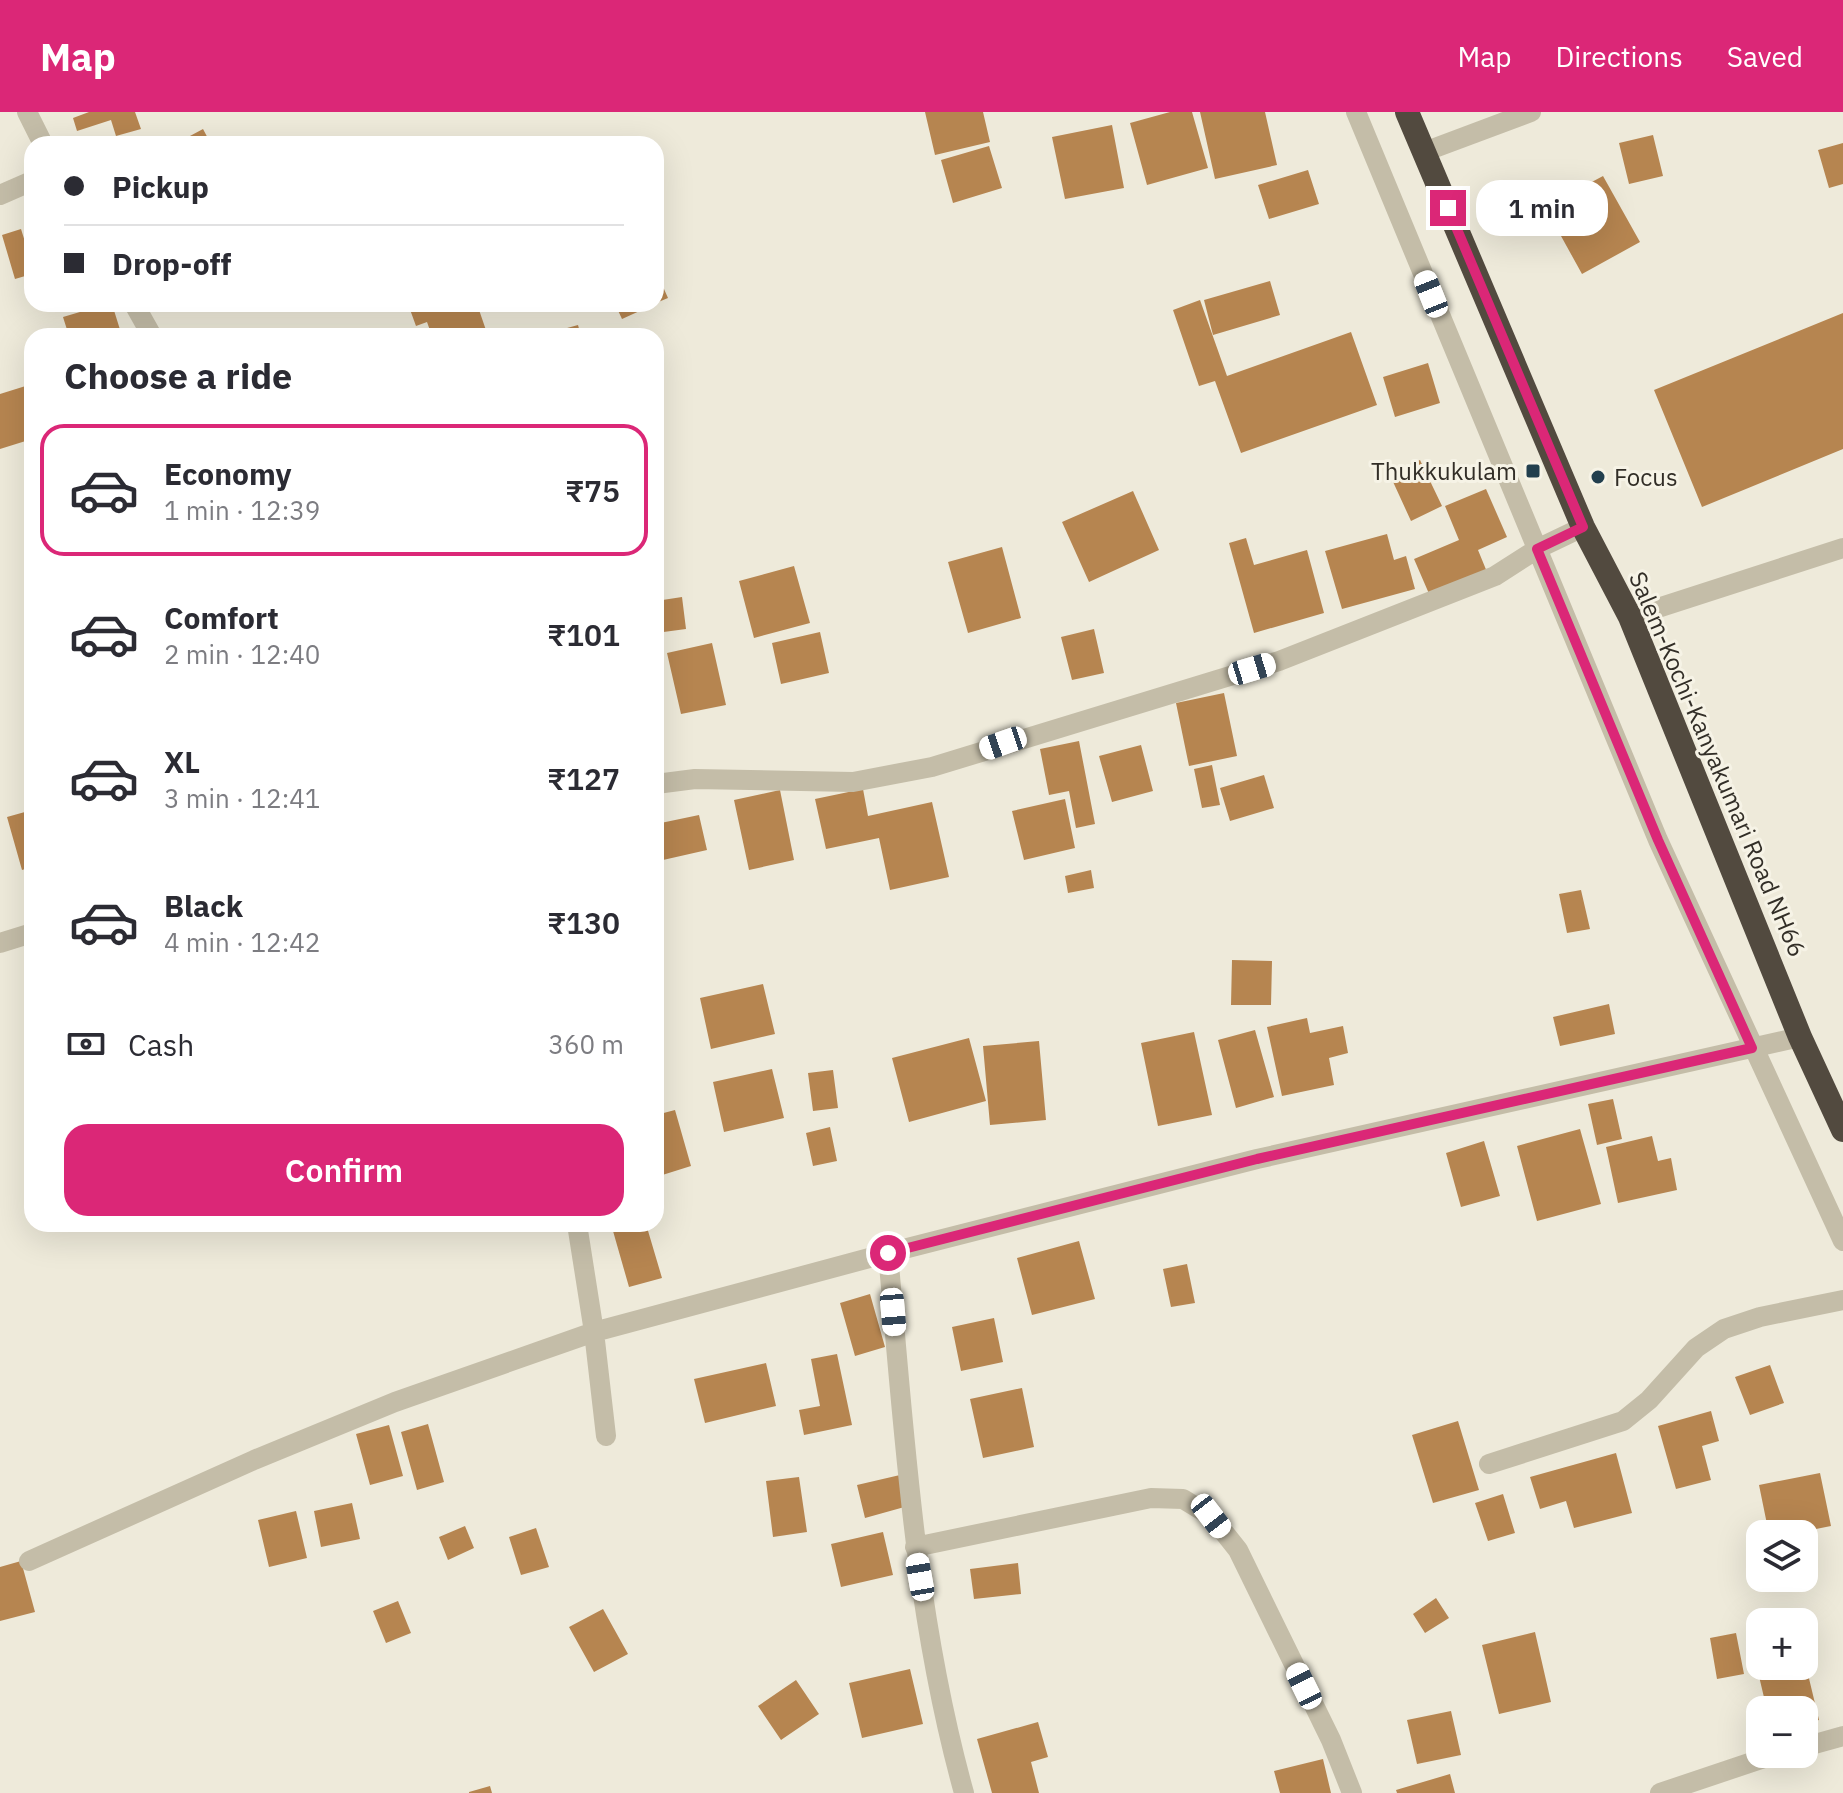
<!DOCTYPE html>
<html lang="en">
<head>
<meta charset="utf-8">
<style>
	body { margin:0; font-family:"IBM Plex Sans",sans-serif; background:#f7f7f7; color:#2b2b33; height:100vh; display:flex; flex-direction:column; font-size:30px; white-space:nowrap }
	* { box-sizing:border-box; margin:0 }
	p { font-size:26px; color:#7c7c81 }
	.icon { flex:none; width:44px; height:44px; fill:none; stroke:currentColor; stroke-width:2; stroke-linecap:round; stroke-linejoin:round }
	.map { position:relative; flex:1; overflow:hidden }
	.sheet { position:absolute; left:24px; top:216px; width:640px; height:904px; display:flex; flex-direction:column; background:#fff; border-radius:24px; box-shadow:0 8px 32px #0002 }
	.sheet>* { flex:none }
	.guide { position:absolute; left:24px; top:24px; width:640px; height:176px; border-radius:24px; box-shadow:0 8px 32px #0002; display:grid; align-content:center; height:176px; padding:0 40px; background:#fff }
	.buttons { position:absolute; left:1746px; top:1408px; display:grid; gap:16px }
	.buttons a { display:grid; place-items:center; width:72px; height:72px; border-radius:16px; background:#fff; box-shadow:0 8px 32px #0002; font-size:40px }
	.end { position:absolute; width:36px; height:36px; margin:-18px; border:10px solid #db2777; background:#fff; box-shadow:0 0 0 4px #fff }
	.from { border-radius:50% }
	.bubble { position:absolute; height:56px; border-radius:24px; background:#fff; box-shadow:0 8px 32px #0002; font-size:26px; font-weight:600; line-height:56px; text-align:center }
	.car { position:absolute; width:24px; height:48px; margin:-24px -12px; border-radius:10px; box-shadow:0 0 6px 2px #0007; background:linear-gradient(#fff 24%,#345 0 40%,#fff 0 76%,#345 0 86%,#fff 0) }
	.guide b { display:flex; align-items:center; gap:28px; height:76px; font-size:30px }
	.guide b+b { border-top:2px solid #e1e1e2 }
	.guide i { width:20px; height:20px; background:#2b2b33 }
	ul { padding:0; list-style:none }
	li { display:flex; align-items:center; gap:24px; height:132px; margin:0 16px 12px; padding:0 24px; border:4px solid transparent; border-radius:24px }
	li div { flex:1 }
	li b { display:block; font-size:30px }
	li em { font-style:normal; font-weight:600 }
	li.selected { border-color:#db2777 }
	li>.icon { width:72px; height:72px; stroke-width:1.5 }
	h2 { padding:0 40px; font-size:36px; line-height:96px }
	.pay { display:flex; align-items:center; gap:20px; height:88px; padding:0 40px; font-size:30px }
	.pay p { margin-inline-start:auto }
	.cta { display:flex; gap:16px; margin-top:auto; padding:16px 40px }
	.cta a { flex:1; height:92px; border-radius:24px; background:#db2777; color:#fff; font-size:32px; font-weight:600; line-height:92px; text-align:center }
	header { display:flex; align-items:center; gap:48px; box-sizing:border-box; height:112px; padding:0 40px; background:#db2777; color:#fff }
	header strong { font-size:38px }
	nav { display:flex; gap:44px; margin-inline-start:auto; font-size:28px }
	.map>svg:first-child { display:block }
	.building { fill:#b68550 }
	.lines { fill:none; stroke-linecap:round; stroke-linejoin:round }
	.street { stroke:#c4bda8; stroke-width:20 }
	.highway { stroke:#524a3f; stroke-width:24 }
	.route { stroke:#db2777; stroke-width:10 }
	.poi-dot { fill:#223f4e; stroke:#f6f3e6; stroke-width:3 }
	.labels { text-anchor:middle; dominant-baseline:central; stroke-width:6; stroke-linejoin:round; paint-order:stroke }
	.poi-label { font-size:24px; fill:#322e27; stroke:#f6f3e6; text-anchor:end }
	.street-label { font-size:24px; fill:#322e27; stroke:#f6f3e6 }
</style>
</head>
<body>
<header>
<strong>Map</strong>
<nav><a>Map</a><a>Directions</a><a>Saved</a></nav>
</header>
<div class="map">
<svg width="1843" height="1681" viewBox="0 0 1843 1681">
	<rect width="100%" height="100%" fill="#eeeada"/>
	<path class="building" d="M89,0H135L141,17L116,24L111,8L77,19L73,6Z
		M925,0H983L990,30L935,43Z
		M1170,0H1192L1208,56L1147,73L1130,11Z
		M1200,0H1265L1277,53L1215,67Z
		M1112,13L1124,76L1065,87L1052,25Z
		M203,17L211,32H175Z
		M1653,23L1663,64L1629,72L1619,31Z
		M1843,31V72L1829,76L1818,38Z
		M989,34L1002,76L953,91L941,48Z
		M1308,58L1319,92L1269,107L1258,73Z
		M1603,64L1640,130L1582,162L1545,95Z
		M21,117L32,152V162L15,167L2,123Z
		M656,159L668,186L656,191Z
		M1270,169L1280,203L1213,223L1204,188Z
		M1200,188L1227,264L1351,220L1377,293L1241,341L1215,269L1199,274L1173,198Z
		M107,192H112L122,224H69L63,205Z
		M408,192H477L488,224H432L427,210L416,214Z
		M615,192H655L622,207Z
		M1843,201V337L1702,395L1654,278Z
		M578,213L581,224H550L549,221Z
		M1428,251L1440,291L1395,305L1383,265Z
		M32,272V327L0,337V282Z
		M1420,348L1442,394L1411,409L1389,361Z
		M1486,377L1507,425L1478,438L1487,460L1430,484L1414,447L1459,428L1445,394Z
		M1133,379L1159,438L1089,470L1062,410Z
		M1387,422L1394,448L1406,444L1415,477L1342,497L1325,439Z
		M1246,426L1254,453L1307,438L1324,501L1254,521L1229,431Z
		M1002,435L1021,506L968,521L948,450Z
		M794,454L810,511L754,526L739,469Z
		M682,485L686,517L656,521V489Z
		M1094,517L1104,561L1072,568L1061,525Z
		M820,520L829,561L781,572L772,531Z
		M712,531L726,593L681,602L667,541Z
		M1224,581L1237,644L1189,654L1176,591Z
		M1079,629L1095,712L1076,716L1069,679L1049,683L1040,637Z
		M1141,633L1153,679L1112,690L1099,644Z
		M1212,653L1220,693L1202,696L1194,657Z
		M1264,663L1274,696L1230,709L1220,676Z
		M863,677L868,704L932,690L949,765L890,778L879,726L826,737L815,687Z
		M780,678L794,748L749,758L734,688Z
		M1065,687L1075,736L1024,748L1012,699Z
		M32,698V755L22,758L7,705Z
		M699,703L707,738L663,748L656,712Z
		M1091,758L1094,776L1068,781L1065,764Z
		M1581,778L1590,817L1567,821L1559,782Z
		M1232,848L1272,849L1271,893H1231Z
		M763,872L775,922L711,937L700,886Z
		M1609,892L1615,922L1560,934L1553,905Z
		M1307,906L1310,921L1343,914L1348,941L1329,946L1334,973L1282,984L1267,915Z
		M1255,918L1274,985L1236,996L1218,928Z
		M1194,920L1212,1003L1158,1014L1141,931Z
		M969,926L986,989L909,1010L892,946Z
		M1039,929L1046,1008L990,1013L983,934Z
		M656,956L662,974L656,976Z
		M772,957L784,1006L724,1020L713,970Z
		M833,958L838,996L813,999L808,961Z
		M1613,987L1622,1027L1597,1033L1588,992Z
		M675,998L691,1054L656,1065V1003Z
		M830,1015L837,1049L813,1054L806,1021Z
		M1580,1017L1601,1092L1537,1109L1517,1034Z
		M1652,1024L1658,1049L1671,1046L1677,1078L1618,1091L1606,1035Z
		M1484,1029L1500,1084L1461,1095L1446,1041Z
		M611,1112H646L662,1166L629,1175Z
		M1079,1129L1095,1187L1032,1203L1017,1146Z
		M1187,1152L1195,1191L1171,1195L1163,1157Z
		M870,1182L885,1235L855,1244L840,1191Z
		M994,1206L1003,1250L961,1259L952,1215Z
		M837,1242L852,1313L804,1323L799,1298L820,1294L811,1247Z
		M766,1251L776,1294L705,1311L694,1267Z
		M1770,1253L1784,1291L1750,1303L1735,1265Z
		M1022,1276L1034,1335L983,1346L970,1287Z
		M1711,1299L1719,1329L1702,1334L1711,1368L1676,1377L1658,1314Z
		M1458,1309L1479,1378L1433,1391L1412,1323Z
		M428,1312L444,1370L417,1378L401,1320Z
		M389,1313L403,1364L370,1373L356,1322Z
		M1616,1341L1632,1401L1574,1416L1566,1389L1540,1397L1530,1365Z
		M1820,1361L1831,1414L1791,1422H1769L1759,1373Z
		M900,1363L908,1394L865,1406L857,1373Z
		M799,1365L807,1420L773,1425L766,1369Z
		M1503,1382L1515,1421L1488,1429L1475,1391Z
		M352,1391L360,1427L321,1435L314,1399Z
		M296,1399L307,1446L269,1455L258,1408Z
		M465,1414L474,1436L448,1448L439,1425Z
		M536,1416L549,1455L521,1463L509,1425Z
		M883,1420L893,1463L841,1475L831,1432Z
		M21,1449L35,1500L0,1509V1455Z
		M1018,1451L1021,1482L974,1487L970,1457Z
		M1436,1486L1449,1506L1425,1521L1413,1502Z
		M398,1489L411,1521L386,1531L373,1499Z
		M603,1497L628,1542L594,1560L569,1515Z
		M1535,1520L1551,1590L1499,1602L1482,1533Z
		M1736,1521L1744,1562L1717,1567L1710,1526Z
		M1760,1537V1554H1806L1819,1608L1804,1612V1598H1767L1753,1539Z
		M910,1557L923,1612L862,1626L849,1571Z
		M796,1568L819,1602L781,1628L758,1594Z
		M1451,1599L1461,1643L1417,1652L1407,1608Z
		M1038,1610L1048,1645L1031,1650L1039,1681H992L977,1627Z
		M1323,1647L1331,1681H1280L1274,1659Z
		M1450,1662L1455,1681H1397L1396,1678Z
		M490,1674L492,1681H469V1680Z"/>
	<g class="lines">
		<path class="street" d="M27,0L43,32
			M1356,0L1658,728L1843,1129
			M1424,40L1531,0
			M0,83L32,69
			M134,192L152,224
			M1630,505L1843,436
			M656,672L695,667L853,670L932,655L1279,549L1495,464L1537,437L1583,415
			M0,831L32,821
			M577,1112L594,1220L606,1324
			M888,1141C904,1322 915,1505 964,1681
			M1489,1352L1623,1309L1649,1288L1696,1236L1724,1217L1760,1205L1843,1188
			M915,1435L1151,1386L1183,1387L1211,1404L1238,1438L1331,1628L1352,1681
			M29,1449L254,1348L395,1290L594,1220L888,1141L1257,1047L1800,925
			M1804,1635L1843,1624
			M1660,1681L1776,1642"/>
		<path class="highway" d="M1407,0L1583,415L1630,505L1800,925L1843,1018"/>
	</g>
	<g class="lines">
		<path class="route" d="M888,1141L1257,1047L1752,936L1658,728L1537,437L1583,415L1448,96"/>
	</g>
	<g class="poi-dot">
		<rect x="1525" y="351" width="16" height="16" rx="4"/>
		<circle cx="1598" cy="365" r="8"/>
	</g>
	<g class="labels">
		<g class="poi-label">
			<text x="1517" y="359">Thukkukulam</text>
			<text x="1614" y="365" text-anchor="start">Focus</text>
		</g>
		<g class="street-label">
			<text transform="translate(1718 652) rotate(67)">Salem-Kochi-Kanyakumari Road NH66</text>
		</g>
	</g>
</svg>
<div class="buttons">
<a><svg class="icon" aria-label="layers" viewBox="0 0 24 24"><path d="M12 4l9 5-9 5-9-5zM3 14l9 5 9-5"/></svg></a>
<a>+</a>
<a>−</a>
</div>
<i class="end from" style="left:888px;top:1141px"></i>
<i class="end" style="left:1448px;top:96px"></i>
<div class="bubble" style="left:1476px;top:68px;width:132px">1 min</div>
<i class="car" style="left:1431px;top:182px;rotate:338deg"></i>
<i class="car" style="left:1252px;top:557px;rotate:73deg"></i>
<i class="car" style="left:1003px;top:631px;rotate:251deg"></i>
<i class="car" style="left:893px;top:1200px;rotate:175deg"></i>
<i class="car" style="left:1211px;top:1404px;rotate:142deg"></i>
<i class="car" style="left:920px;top:1465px;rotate:350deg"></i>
<i class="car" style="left:1304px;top:1574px;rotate:334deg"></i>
<div class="guide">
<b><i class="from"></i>Pickup</b>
<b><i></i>Drop-off</b>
</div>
<section class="sheet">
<h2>Choose a ride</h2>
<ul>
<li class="selected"><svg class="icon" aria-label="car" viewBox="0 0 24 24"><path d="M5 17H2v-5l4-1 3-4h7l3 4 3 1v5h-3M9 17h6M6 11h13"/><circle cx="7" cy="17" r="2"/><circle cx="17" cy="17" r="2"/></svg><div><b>Economy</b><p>1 min · 12:39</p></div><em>₹75</em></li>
<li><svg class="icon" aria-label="car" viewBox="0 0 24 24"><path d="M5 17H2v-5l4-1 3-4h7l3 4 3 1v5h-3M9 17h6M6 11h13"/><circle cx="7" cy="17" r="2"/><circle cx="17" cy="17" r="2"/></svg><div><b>Comfort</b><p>2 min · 12:40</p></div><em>₹101</em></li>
<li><svg class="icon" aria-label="car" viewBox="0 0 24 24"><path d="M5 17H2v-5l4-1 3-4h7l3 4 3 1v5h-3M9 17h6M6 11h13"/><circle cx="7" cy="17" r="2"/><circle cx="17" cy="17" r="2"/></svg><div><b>XL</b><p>3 min · 12:41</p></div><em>₹127</em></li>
<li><svg class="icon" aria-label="car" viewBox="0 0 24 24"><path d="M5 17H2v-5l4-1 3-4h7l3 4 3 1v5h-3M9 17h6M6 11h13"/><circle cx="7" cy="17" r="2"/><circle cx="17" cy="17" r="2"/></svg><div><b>Black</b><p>4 min · 12:42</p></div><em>₹130</em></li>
</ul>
<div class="pay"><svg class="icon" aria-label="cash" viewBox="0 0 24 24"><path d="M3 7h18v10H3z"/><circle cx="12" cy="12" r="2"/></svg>Cash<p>360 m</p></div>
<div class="cta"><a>Confirm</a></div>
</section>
</div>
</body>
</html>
